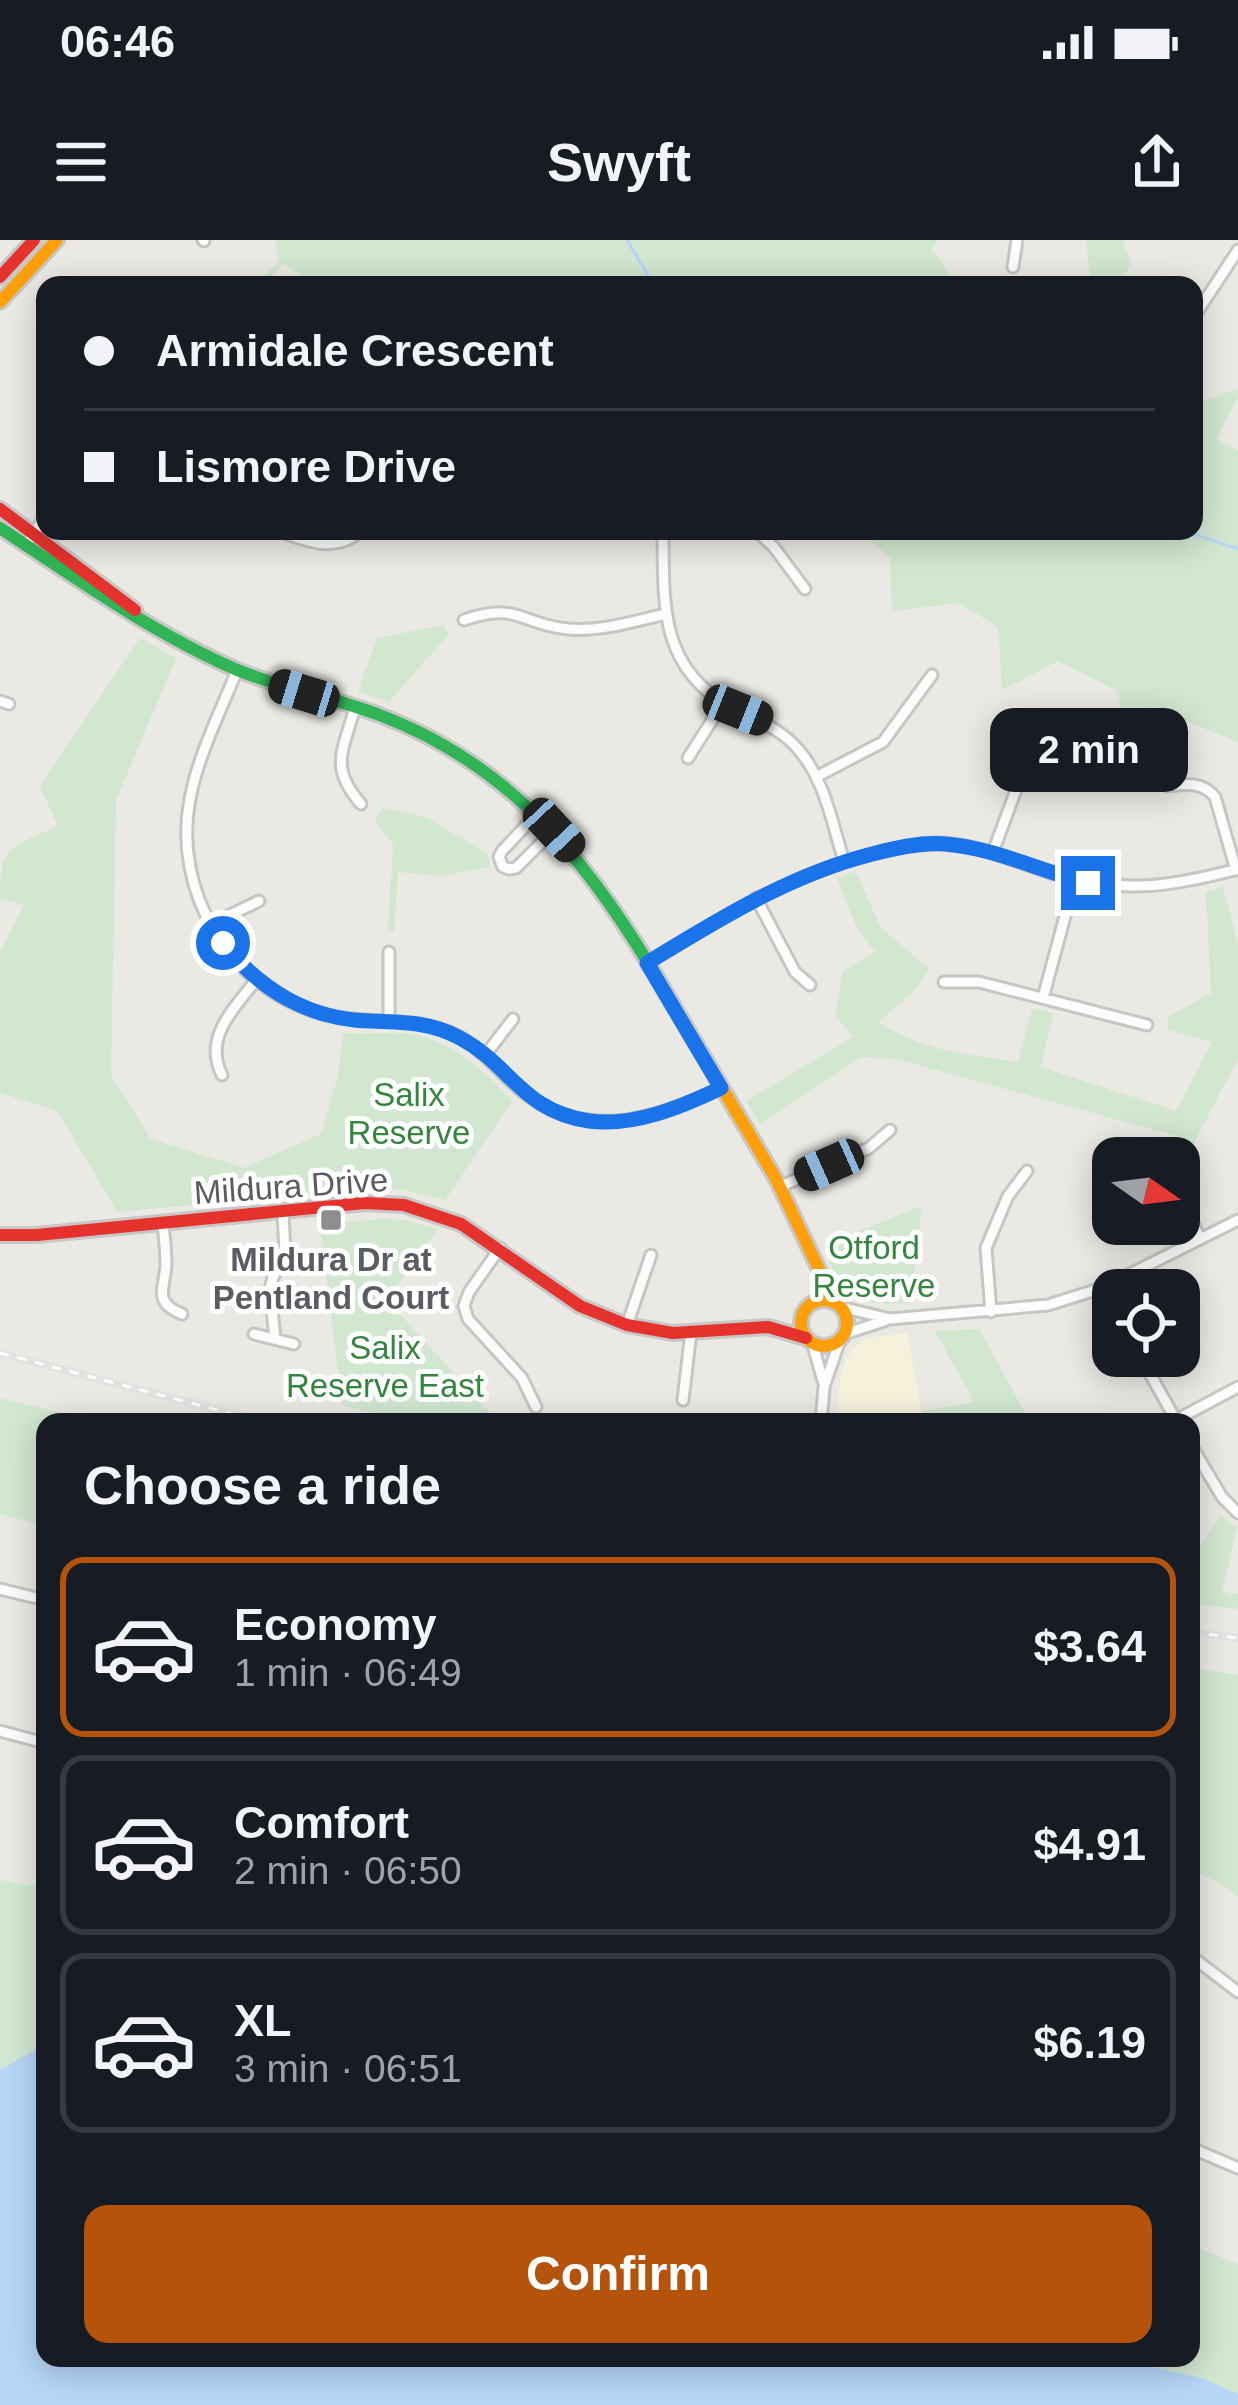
<!DOCTYPE html>
<html lang="en">
<head>
<meta charset="utf-8">
<style>
	body { margin:0; font-family:Arial,sans-serif; background:#242831; color:#f1f3f6; height:100vh; display:flex; flex-direction:column; font-size:45px; white-space:nowrap }
	* { box-sizing:border-box; margin:0 }
	p { font-size:39px; color:#9ea1a6 }
	.icon { flex:none; width:66px; height:66px; fill:none; stroke:currentColor; stroke-width:2; stroke-linecap:round; stroke-linejoin:round }
	.map { position:relative; flex:1; overflow:hidden }
	.side { position:absolute; left:36px; top:1173px; width:1164px; height:954px; display:flex; flex-direction:column; background:#171b24; border-radius:24px; box-shadow:0 6px 30px #0003 }
	.side>* { flex:none }
	.hud { position:absolute; left:36px; top:36px; width:1167px; height:264px; border-radius:24px; box-shadow:0 6px 30px #0003; display:grid; align-content:center; height:264px; padding:0 48px; background:#171b24 }
	.needle { width:78px; rotate:104deg }
	.fabs { position:absolute; left:1092px; top:897px; display:grid; gap:24px }
	.fabs a { display:grid; place-items:center; width:108px; height:108px; border-radius:24px; background:#171b24; box-shadow:0 6px 30px #0003; font-size:60px }
	.end { position:absolute; width:54px; height:54px; margin:-27px; border:15px solid #1a73e8; background:#fff; box-shadow:0 0 0 6px #fff }
	.from { border-radius:50% }
	.bubble { position:absolute; height:84px; border-radius:24px; background:#171b24; box-shadow:0 6px 30px #0003; font-size:39px; font-weight:600; line-height:84px; text-align:center }
	.car { position:absolute; width:36px; height:72px; margin:-36px -18px; border-radius:15px; box-shadow:0 0 9px 3px #0007; background:linear-gradient(#222 24%,#8ab4d8 0 40%,#222 0 76%,#8ab4d8 0 86%,#222 0) }
	.hud b { display:flex; align-items:center; gap:42px; height:114px; font-size:45px }
	.hud b+b { border-top:3px solid #363941 }
	.hud i { width:30px; height:30px; background:#f1f3f6 }
	ul { padding:0; list-style:none }
	li { display:flex; align-items:center; gap:36px; height:180px; margin:0 24px 18px; padding:0 24px; border:6px solid #363941; border-radius:24px }
	li div { flex:1 }
	li b { display:block; font-size:45px }
	li em { font-style:normal; font-weight:600 }
	li.on { border-color:#b45309 }
	li>.icon { width:108px; height:108px; stroke-width:1.5 }
	h2 { padding:0 48px; font-size:54px; line-height:144px }
	.action { display:flex; gap:24px; margin-top:auto; padding:24px 48px }
	.action a { flex:1; height:138px; border-radius:24px; background:#b45309; color:#fff; font-size:48px; font-weight:600; line-height:138px; text-align:center }
	.status { display:flex; justify-content:space-between; align-items:center; height:84px; padding:0 60px; background:#171b24; direction:ltr }
	.status svg { height:33px; fill:currentColor }
	header { display:flex; justify-content:space-between; align-items:center; height:156px; padding:0 48px; background:#171b24; font-size:54px; font-weight:600 }
	.map>svg:first-child { display:block }
	.commercial { fill:#f5f1db }
	.green { fill:#d1e7d0 }
	.water { fill:#b5d6f7 }
	.lines { fill:none; stroke-linecap:round; stroke-linejoin:round }
	.stream { stroke:#b5d6f7; stroke-width:3 }
	.street-casing { stroke:#c6c6c4; stroke-width:15 }
	.fast-casing { stroke:#c6c7c6; stroke-width:18 }
	.slow-casing { stroke:#c6c7c6; stroke-width:18 }
	.jam-casing { stroke:#c6c7c6; stroke-width:18 }
	.street { stroke:#fcfcfb; stroke-width:9 }
	.fast { stroke:#30b455; stroke-width:12 }
	.slow { stroke:#ff9f0a; stroke-width:12 }
	.jam { stroke:#e5322d; stroke-width:12 }
	.rail-casing { stroke:#e2e2e1; stroke-width:8 }
	.rail { stroke:#fff; stroke-width:3; stroke-dasharray:9; stroke-linecap:butt }
	.route { stroke:#1a73e8; stroke-width:15 }
	.poi-dot { fill:#8c8e90; stroke:#fff; stroke-width:4.5 }
	.labels { text-anchor:middle; dominant-baseline:central; stroke-width:10; stroke-linejoin:round; paint-order:stroke }
	.park-label { font-size:33px; fill:#34863e; stroke:#fff }
	.street-label { font-size:33px; fill:#595d62; stroke:#fff }
	.poi-label { font-size:33px; font-weight:bold; fill:#595d62; stroke:#fff }
</style>
</head>
<body>
<div class="status"><b>06:46</b><svg viewBox="0 0 49 12"><path d="M0 12V9h3v3zM5 12V6h3v6zM10 12V3h3v9zM15 12V0h3v12zM26 1h20v11H26zM47 4h2v5h-2z"/></svg></div>
<header><svg class="icon" aria-label="menu" viewBox="0 0 24 24"><path d="M4 6h16M4 12h16M4 18h16"/></svg>Swyft<svg class="icon" aria-label="share" viewBox="0 0 24 24"><path d="M12 15V3M7 8l5-5 5 5M5 13v7h14v-7"/></svg></header>
<div class="map">
<svg width="1238" height="2165" viewBox="0 0 1238 2165">
	<rect width="100%" height="100%" fill="#eae9e4"/>
	<path class="commercial" d="M907,1093L924,1182H836L841,1135L846,1119L855,1107L866,1098Z"/>
	<path class="green" d="M275,0H938L931,11L941,20L956,45H317L283,24L263,45H256L279,21Z
		M1086,0H1123L1132,26L1116,40V45H1088L1091,42Z
		M1238,149V156L1217,199L1238,211V502L1183,480L1132,510L1116,450L1058,421L1002,450L998,387L959,363L892,371L890,318L860,291H1194V164Z
		M443,385L448,395L389,462L358,451L377,398Z
		M140,398L176,418L116,560L111,835L151,899L244,928L321,894L338,836L343,793C362,795 381,792 401,793C447,795 482,829 512,861L445,960L404,950L380,948L117,972L58,871L0,853V712L24,665L0,659C0,602 12,608 58,586L40,546Z
		M382,568L428,578L488,614L490,627L441,636L398,632L394,691L388,692L393,604L375,580Z
		M856,631L880,687L929,729L918,747L879,782C919,810 970,815 1018,822L1032,768L1053,773L1041,827L1176,871L1212,802L1168,790V777L1211,753L1206,652L1223,647L1238,703V819L1188,914L1181,913V897L896,819L861,817L760,884L746,861L853,797L835,775L843,731L875,712L856,686L837,638Z
		M922,966L911,1063C856,1066 841,1060 824,1005Z
		M382,979L404,980L438,989L387,1060L498,1182H409L342,1165L320,984Z
		M979,1089L1030,1182H924L922,1171L974,1162L935,1091Z
		M0,1158L98,1182H45V1286L0,1274Z
		M1221,1275L1237,1288L1222,1352L1238,1354V1369L1191,1364V1320Z
		M1191,1428L1238,1435V1657L1218,1642L1191,1630Z
		M0,1640L45,1648V1804L0,1830Z
		M1191,2005L1238,2024V2154L1202,2138L1112,2118H1191Z"/>
	<path class="water" d="M45,1804V2118H1112L1202,2138L1238,2154V2165H0V1830Z"/>
	<g class="lines">
		<path class="stream" d="M627,0L649,37L658,45
			M1185,291L1238,309"/>
		<g class="street-casing">
			<path id="street" d="M203,0L204,1
				M1013,27L1017,0
				M1194,77L1238,10
				M278,291C308,301 333,314 361,291
				M663,291C664,360 658,425 727,465C753,480 777,485 798,509C825,540 832,583 844,621
				M756,291L773,306L805,349
				M26,305L45,277
				M464,380C519,361 521,385 568,389C600,392 635,381 666,374
				M237,430C221,471 198,515 190,559C172,649 229,748 319,773C364,786 410,775 454,794C483,808 499,833 523,852C585,902 657,879 721,848
				M0,461L9,464
				M355,467C344,510 328,526 361,564
				M688,518L723,463
				M816,537L883,502L932,435
				M1167,546C1185,544 1202,541 1215,557L1236,630
				M537,574L502,611L499,617L503,627L509,629L516,628L554,590
				M993,612L1016,550L1027,527L1050,511
				M756,658L795,732L810,745
				M211,684L259,661
				M647,723C719,680 788,635 870,615C893,609 918,602 942,603C980,605 1013,621 1048,632C1122,654 1165,648 1238,629
				M944,742H979L1147,785
				M1043,758L1075,639
				M389,781V712
				M486,814L513,779
				M222,835C203,797 234,769 256,740
				M1183,936L1185,964L1200,999
				M779,947L869,908L890,890
				M163,983C164,996 166,1010 166,1024C165,1048 152,1062 182,1074
				M500,1008L469,1052L464,1066L468,1079L522,1138L536,1167
				M1102,1048L1113,1069
				M841,1067L890,1079L1048,1065L1102,1048L1238,980
				M991,1072L986,1008L1008,956L1027,931
				M627,1085L651,1015
				M254,1094L294,1104
				M844,1094L884,1081
				M275,1099L270,1049L273,1037L285,1015L283,971
				M812,1102L823,1141
				M1140,1116L1177,1182
				M683,1160L691,1092
				M1176,1180L1238,1147
				M821,1182L824,1147L840,1100
				M1191,1205L1222,1257L1238,1273
				M0,1349L45,1360
				M0,1491L45,1503
				M1191,1716L1238,1752
				M1191,1908L1238,1928"/>
		</g>
		<g class="fast-casing">
			<path id="fast" d="M0,288C76,338 151,392 235,429C282,449 334,457 382,476C507,524 583,615 650,726"/>
		</g>
		<g class="slow-casing">
			<path id="slow" d="M0,62L57,0
				M650,726L776,939L835,1063
				M801 1083a23 23 0 1 1 46 0a23 23 0 1 1-46 0Z"/>
		</g>
		<g class="jam-casing">
			<path id="jam" d="M0,37L34,0
				M0,269L135,370
				M0,995H37L365,963L404,965L461,984L580,1066L627,1085L673,1093L768,1087L806,1098"/>
		</g>
		<use href="#street" class="street"/>
		<use href="#fast" class="fast"/>
		<use href="#slow" class="slow"/>
		<use href="#jam" class="jam"/>
		<g class="rail-casing">
			<path id="rail" d="M0,1113L263,1182
				M1191,1392L1238,1398"/>
		</g>
		<use href="#rail" class="rail"/>
	</g>
	<g class="lines">
		<path class="route" d="M223,703C260,750 310,780 371,781C403,782 431,782 460,798C511,825 522,871 589,881C634,887 681,867 721,848L647,723C719,679 790,635 872,614C895,608 921,602 945,604C995,608 1040,631 1088,643"/>
	</g>
	<rect class="poi-dot" x="319" y="968" width="24" height="24" rx="6"/>
	<g class="labels">
		<g class="park-label">
			<text x="409" y="854">Salix<tspan x="409" dy="38">Reserve</tspan></text>
			<text x="874" y="1007">Otford<tspan x="874" dy="38">Reserve</tspan></text>
			<text x="385" y="1107">Salix<tspan x="385" dy="38">Reserve East</tspan></text>
		</g>
		<g class="street-label">
			<text transform="translate(291 946) rotate(-4)">Mildura Drive</text>
		</g>
		<g class="poi-label">
			<text x="331" y="1019">Mildura Dr at<tspan x="331" dy="38">Pentland Court</tspan></text>
		</g>
	</g>
</svg>
<div class="fabs">
<a><svg class="needle" viewBox="-14 -14 28 28"><path d="M0-13l5 13h-10z" fill="#e53935"/><path d="M0 13l5-13h-10z" fill="#9ea1a6"/></svg></a>
<a><svg class="icon" aria-label="locate" viewBox="0 0 24 24"><circle cx="12" cy="12" r="6"/><path d="M12 2v4M12 18v4M2 12h4M18 12h4"/></svg></a>
</div>
<i class="end from" style="left:223px;top:703px"></i>
<i class="end" style="left:1088px;top:643px"></i>
<div class="bubble" style="left:990px;top:468px;width:198px">2 min</div>
<i class="car" style="left:304px;top:453px;rotate:287deg"></i>
<i class="car" style="left:738px;top:470px;rotate:112deg"></i>
<i class="car" style="left:554px;top:590px;rotate:137deg"></i>
<i class="car" style="left:829px;top:925px;rotate:246deg"></i>
<div class="hud">
<b><i class="from"></i>Armidale Crescent</b>
<b><i></i>Lismore Drive</b>
</div>
<section class="side">
<h2>Choose a ride</h2>
<ul>
<li class="on"><svg class="icon" aria-label="car" viewBox="0 0 24 24"><path d="M5 17H2v-5l4-1 3-4h7l3 4 3 1v5h-3M9 17h6M6 11h13"/><circle cx="7" cy="17" r="2"/><circle cx="17" cy="17" r="2"/></svg><div><b>Economy</b><p>1 min · 06:49</p></div><em>$3.64</em></li>
<li><svg class="icon" aria-label="car" viewBox="0 0 24 24"><path d="M5 17H2v-5l4-1 3-4h7l3 4 3 1v5h-3M9 17h6M6 11h13"/><circle cx="7" cy="17" r="2"/><circle cx="17" cy="17" r="2"/></svg><div><b>Comfort</b><p>2 min · 06:50</p></div><em>$4.91</em></li>
<li><svg class="icon" aria-label="car" viewBox="0 0 24 24"><path d="M5 17H2v-5l4-1 3-4h7l3 4 3 1v5h-3M9 17h6M6 11h13"/><circle cx="7" cy="17" r="2"/><circle cx="17" cy="17" r="2"/></svg><div><b>XL</b><p>3 min · 06:51</p></div><em>$6.19</em></li>
</ul>
<div class="action"><a>Confirm</a></div>
</section>
</div>
</body>
</html>
